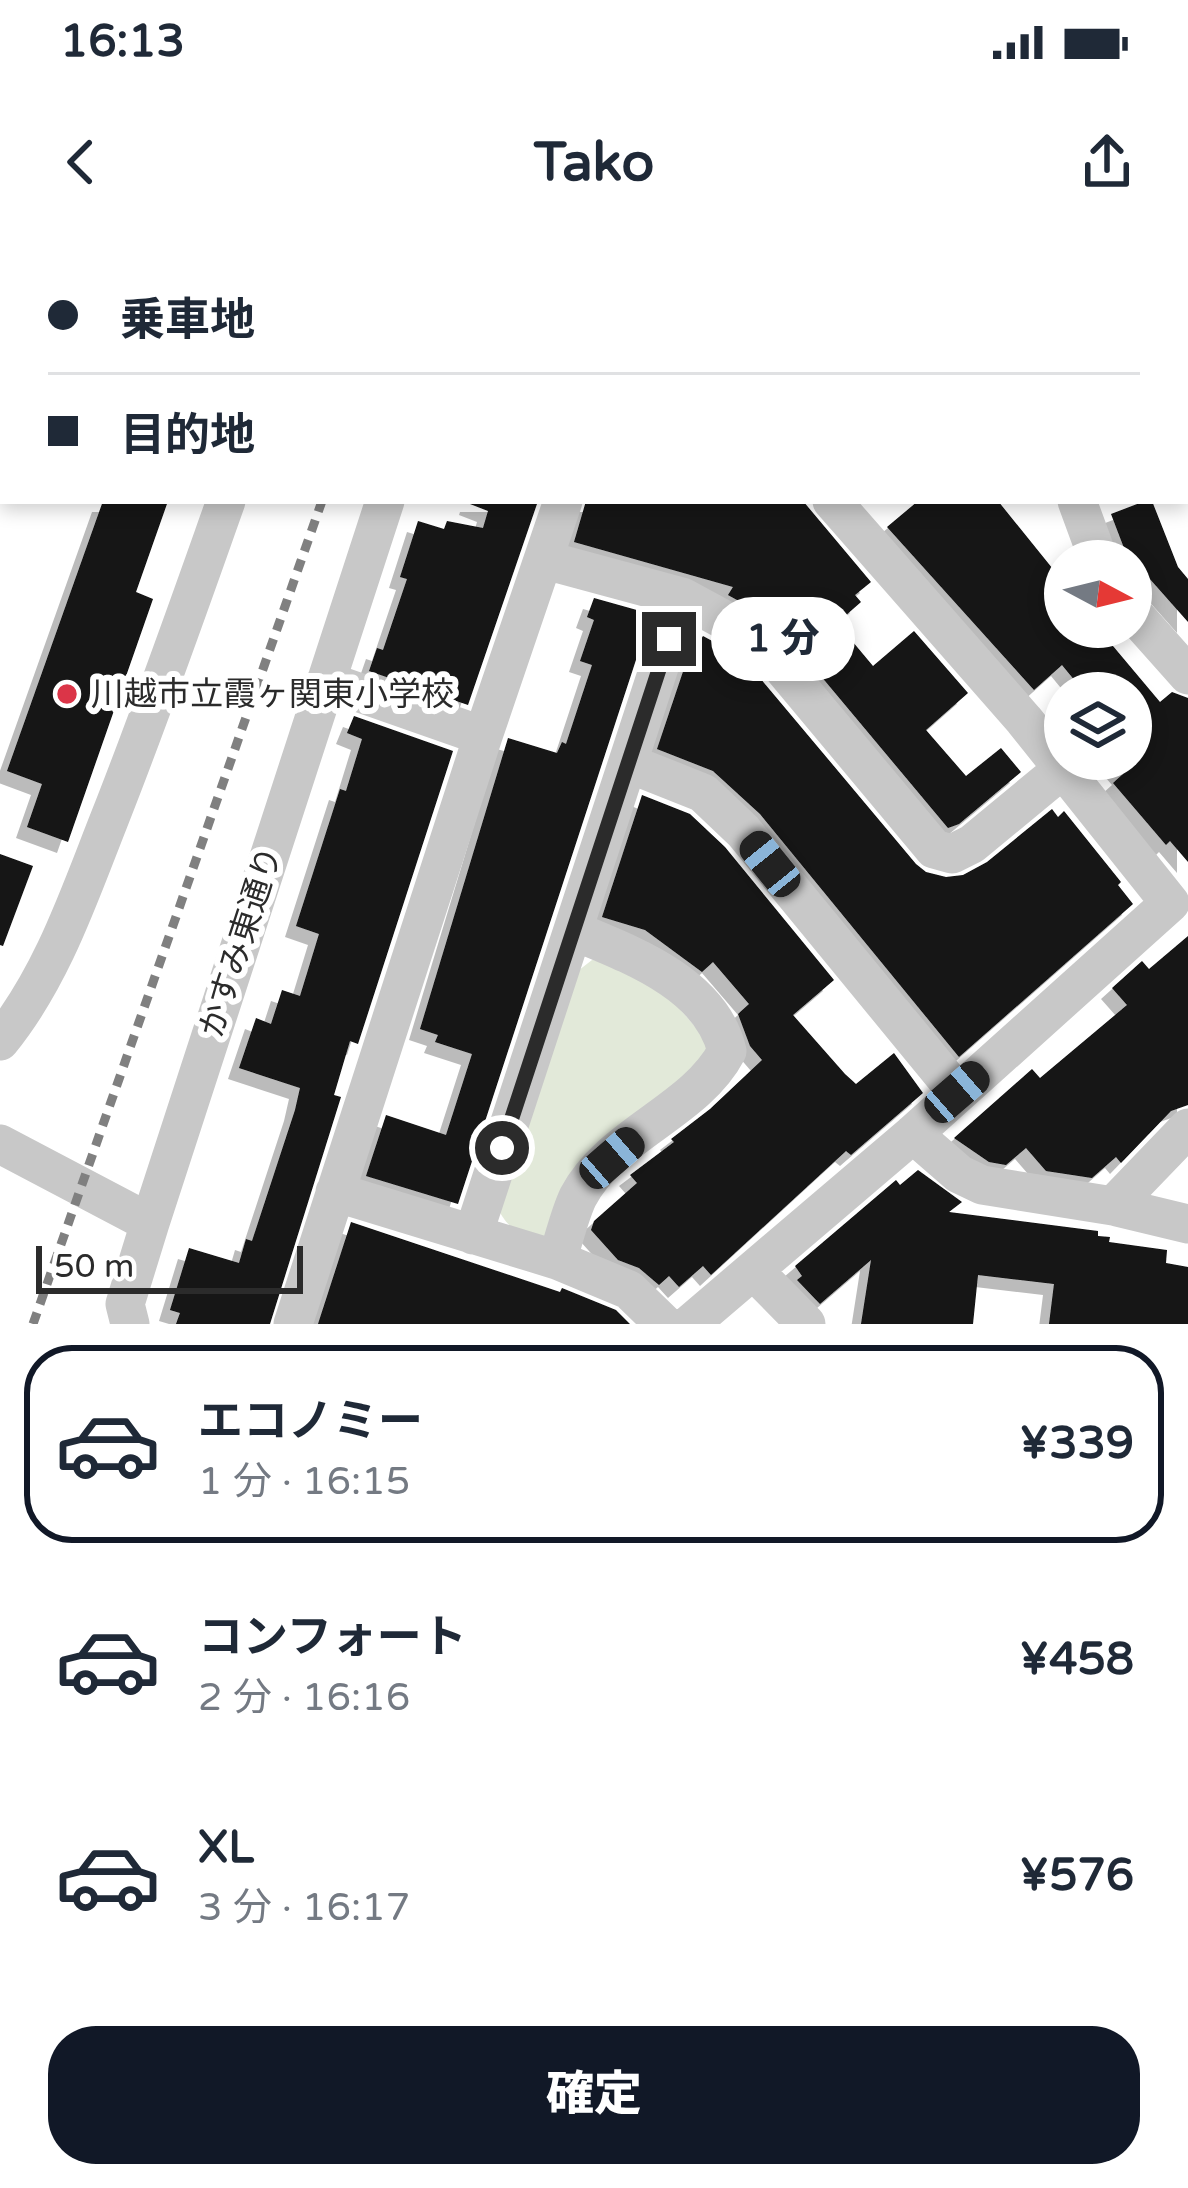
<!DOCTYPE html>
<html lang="ja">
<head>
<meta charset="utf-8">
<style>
	body { margin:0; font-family:"Varela Round","Noto Sans JP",sans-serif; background:#f2f2f3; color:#1f2937; height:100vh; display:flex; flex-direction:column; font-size:45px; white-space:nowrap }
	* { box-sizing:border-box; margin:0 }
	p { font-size:39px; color:#747a83 }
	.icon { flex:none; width:66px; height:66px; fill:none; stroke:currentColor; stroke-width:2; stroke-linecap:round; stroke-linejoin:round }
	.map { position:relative; height:1084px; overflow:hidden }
	.details { display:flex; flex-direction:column; background:#fff; flex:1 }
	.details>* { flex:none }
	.guide { position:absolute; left:0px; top:0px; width:1188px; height:264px; box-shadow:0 6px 18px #0003; display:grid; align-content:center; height:264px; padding:0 48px; background:#fff }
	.needle { width:78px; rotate:97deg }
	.tools { position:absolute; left:1044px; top:300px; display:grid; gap:24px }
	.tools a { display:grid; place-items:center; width:108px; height:108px; border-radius:50%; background:#fff; box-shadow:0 6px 18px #0003; font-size:60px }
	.scale { position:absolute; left:36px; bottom:30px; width:267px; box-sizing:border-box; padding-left:12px; border:6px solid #2b2b2b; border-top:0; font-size:33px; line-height:42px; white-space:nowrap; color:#2b2b2b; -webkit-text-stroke:9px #fff; paint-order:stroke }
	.end { position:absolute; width:54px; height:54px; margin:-27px; border:15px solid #2b2b2b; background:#fff; box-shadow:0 0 0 6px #fff }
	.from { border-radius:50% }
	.bubble { position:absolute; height:84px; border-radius:42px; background:#fff; box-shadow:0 6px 18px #0003; font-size:39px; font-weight:800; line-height:84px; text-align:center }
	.car { position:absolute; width:36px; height:72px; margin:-36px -18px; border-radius:15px; box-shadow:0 0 9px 3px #0007; background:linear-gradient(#222 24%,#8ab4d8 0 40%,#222 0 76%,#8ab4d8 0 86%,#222 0) }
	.guide b { display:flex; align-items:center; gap:42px; height:114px; font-size:45px }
	.guide b+b { border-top:3px solid #e0e1e3 }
	.guide i { width:30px; height:30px; background:#1f2937 }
	ul { padding:21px 0 0; list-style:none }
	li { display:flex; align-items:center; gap:36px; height:198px; margin:0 24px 18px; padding:0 24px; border:6px solid transparent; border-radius:48px }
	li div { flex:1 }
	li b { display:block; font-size:45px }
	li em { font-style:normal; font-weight:800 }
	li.current { border-color:#111827 }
	li>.icon { width:108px; height:108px; stroke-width:1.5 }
	.button { display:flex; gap:24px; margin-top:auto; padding:24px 48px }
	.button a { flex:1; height:138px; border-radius:48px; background:#111827; color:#fff; font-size:48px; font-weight:800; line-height:138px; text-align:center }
	.status { display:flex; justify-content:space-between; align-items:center; height:84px; padding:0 60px; background:#fff; direction:ltr }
	.status svg { height:33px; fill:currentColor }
	header { display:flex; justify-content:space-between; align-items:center; height:156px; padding:0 48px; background:#fff; font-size:54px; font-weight:800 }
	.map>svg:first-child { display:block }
	.green { fill:#e2e9d9 }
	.building { fill:#121212; filter:url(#shadow) }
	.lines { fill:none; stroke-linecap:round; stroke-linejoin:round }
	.minor { stroke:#c8c8c8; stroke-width:39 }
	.rail { stroke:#808080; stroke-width:9; stroke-dasharray:12 9; stroke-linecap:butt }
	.route { stroke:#2b2b2b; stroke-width:15 }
	.poi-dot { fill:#db3548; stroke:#fff; stroke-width:4.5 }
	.labels { text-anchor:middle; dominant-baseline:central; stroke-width:12; stroke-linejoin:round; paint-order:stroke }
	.poi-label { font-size:33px; fill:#2b2b2b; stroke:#fff; text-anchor:start }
	.street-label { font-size:33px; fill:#2b2b2b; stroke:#fff }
</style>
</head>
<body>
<div class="status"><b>16:13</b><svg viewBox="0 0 49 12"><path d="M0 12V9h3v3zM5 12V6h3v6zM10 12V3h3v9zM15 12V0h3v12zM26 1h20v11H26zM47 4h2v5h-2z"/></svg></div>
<header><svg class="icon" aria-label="back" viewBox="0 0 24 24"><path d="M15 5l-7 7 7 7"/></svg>Tako<svg class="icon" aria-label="share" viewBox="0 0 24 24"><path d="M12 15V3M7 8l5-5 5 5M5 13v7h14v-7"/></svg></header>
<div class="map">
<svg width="1188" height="1084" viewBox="0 0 1188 1084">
	<defs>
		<filter id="shadow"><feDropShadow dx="-11" dy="11" stdDeviation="0" flood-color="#0004"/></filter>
	</defs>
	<rect width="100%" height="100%" fill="#fff"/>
	<path class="green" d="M592,720C647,724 682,769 713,810L558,984L541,999C517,993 506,988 496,964L574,734Z"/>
	<path class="building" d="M103,261H168L136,352L153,359L68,602L27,587L42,544L7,531Z
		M471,261H538L468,465L369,431L377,408L383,410L407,339L400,337L418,281L444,289L447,281L483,288L488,271L470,264Z
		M586,261H803L871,342L855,355L861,362L837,383L873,426L914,391L968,453L926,490L966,536L1001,508L1021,532L959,584L948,588L795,405L757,371L728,355L733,347L574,302Z
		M918,261H998L1065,344V387H1097L1160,462L1172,452L1188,458V622L1170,601L1166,605L1113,543L1123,534L1110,519H1131V453H1085L1062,425L1034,450L887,287Z
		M1145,261H1152L1178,327L1188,339V382L1134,321H1129L1111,274Z
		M594,358L651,374L458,964L366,936L386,875L446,895L472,814L435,802L438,795L420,789L508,498L557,513L562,502L566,504L592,425L580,421L594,380L587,377Z
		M703,396L727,409L760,438L916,624L926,632L946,637L963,635L987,622L1052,569L1058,577L1064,571L1121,642L1118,645L1133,664L959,817L760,574L713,531L657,509L693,402L698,404Z
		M354,476L453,511L358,804L350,801L334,855L341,857L270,1084H176L180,1073L170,1070L189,1008L239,1023L246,999L252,1001L295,870L300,848L239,828L256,778L271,784L282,750L300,756L319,694L296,686L340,549L346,551L362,499L347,493Z
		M642,555L690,574L725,607L834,740L793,775L845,834L856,844L894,813L923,853L851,915L846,911L711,1035L703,1026L679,1047L669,1036L659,1045L639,1028L618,1020L591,990L594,981L637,943L630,935L674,902L671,899L710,869L762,820L750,806L738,774L749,764L713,722L702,732L645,690L602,677Z
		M0,614L33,626L3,706L0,705Z
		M1188,696V865L1171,871L1121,923L1116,917L1092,938L1046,931L1026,908L1006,925L989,922L954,898L1032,829L1040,838L1127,765L1112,748L1142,721L1149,729Z
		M918,930L962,962L949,972L1098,991V996L1110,997L1109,1002L1167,1010L1166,1023L1188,1027V1084H1049L1054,1044L978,1035L973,1084H861L871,1020L820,1064L797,1040L802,1036L795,1026L896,940L900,945Z
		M351,982L560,1052L562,1048L616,1070L630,1084H318Z"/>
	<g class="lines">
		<path class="minor" d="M791,0L792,3
			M314,3L315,0
			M463,3L464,0
			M634,3V0
			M1015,3L1022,0
			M1093,3L1094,0
			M1077,261L1099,321
			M545,320L682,357L741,389L777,421L934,609L952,614L972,604L1064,528
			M1131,371L1188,435
			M326,441L483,496
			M630,524L703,553L743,591L957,852
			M0,801C52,737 79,656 109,580C151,474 188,368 226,261
			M913,894L959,934L982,945L1113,966L1188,984
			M0,904L150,983
			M335,952L557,1020L629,1050L664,1084
			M1113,966L1188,888
			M473,995L682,357
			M557,1020C564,1000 569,976 578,957C611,894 695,872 727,811C711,744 632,715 574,691
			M755,1032L806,1084
			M130,1084L125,1064L150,983L385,261
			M293,1084L483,496L563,261
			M690,1084L913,894L1170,663L1024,480L832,261"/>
		<path class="rail" d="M407,3L408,0
			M33,1084L322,261"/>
	</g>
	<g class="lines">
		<path class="route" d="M502,908L669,399"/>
	</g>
	<circle class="poi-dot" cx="67" cy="454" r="12"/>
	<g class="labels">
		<g class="poi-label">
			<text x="91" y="454">川越市立霞ヶ関東小学校</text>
		</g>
		<g class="street-label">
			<text transform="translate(241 702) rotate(-72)">かすみ東通り</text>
		</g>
	</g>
</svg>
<div class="tools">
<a><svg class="needle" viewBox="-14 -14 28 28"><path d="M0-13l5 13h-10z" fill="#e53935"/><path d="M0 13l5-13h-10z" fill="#747a83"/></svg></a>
<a><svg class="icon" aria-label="layers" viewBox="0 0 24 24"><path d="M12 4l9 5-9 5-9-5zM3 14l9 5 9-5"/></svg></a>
</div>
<div class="scale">50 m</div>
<i class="end from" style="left:502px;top:908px"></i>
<i class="end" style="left:669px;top:399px"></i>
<div class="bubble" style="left:711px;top:357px;width:144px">1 分</div>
<i class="car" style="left:770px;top:624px;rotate:321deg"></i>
<i class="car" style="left:957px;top:852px;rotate:49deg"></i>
<i class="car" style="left:612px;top:918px;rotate:49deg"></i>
<div class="guide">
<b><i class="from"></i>乗車地</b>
<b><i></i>目的地</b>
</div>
</div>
<section class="details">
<ul>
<li class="current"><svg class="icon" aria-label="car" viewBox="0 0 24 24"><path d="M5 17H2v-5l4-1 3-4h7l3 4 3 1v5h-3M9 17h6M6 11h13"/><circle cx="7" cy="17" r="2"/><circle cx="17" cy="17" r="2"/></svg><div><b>エコノミー</b><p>1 分 · 16:15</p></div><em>¥339</em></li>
<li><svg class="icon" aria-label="car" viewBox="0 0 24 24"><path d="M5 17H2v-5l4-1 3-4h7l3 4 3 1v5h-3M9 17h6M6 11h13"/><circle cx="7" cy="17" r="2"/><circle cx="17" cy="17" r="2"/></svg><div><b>コンフォート</b><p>2 分 · 16:16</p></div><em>¥458</em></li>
<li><svg class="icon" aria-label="car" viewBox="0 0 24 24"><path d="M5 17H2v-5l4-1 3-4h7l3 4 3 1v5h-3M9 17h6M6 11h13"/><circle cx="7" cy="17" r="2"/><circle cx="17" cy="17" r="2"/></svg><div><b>XL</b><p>3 分 · 16:17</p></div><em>¥576</em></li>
</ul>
<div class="button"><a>確定</a></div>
</section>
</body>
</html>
